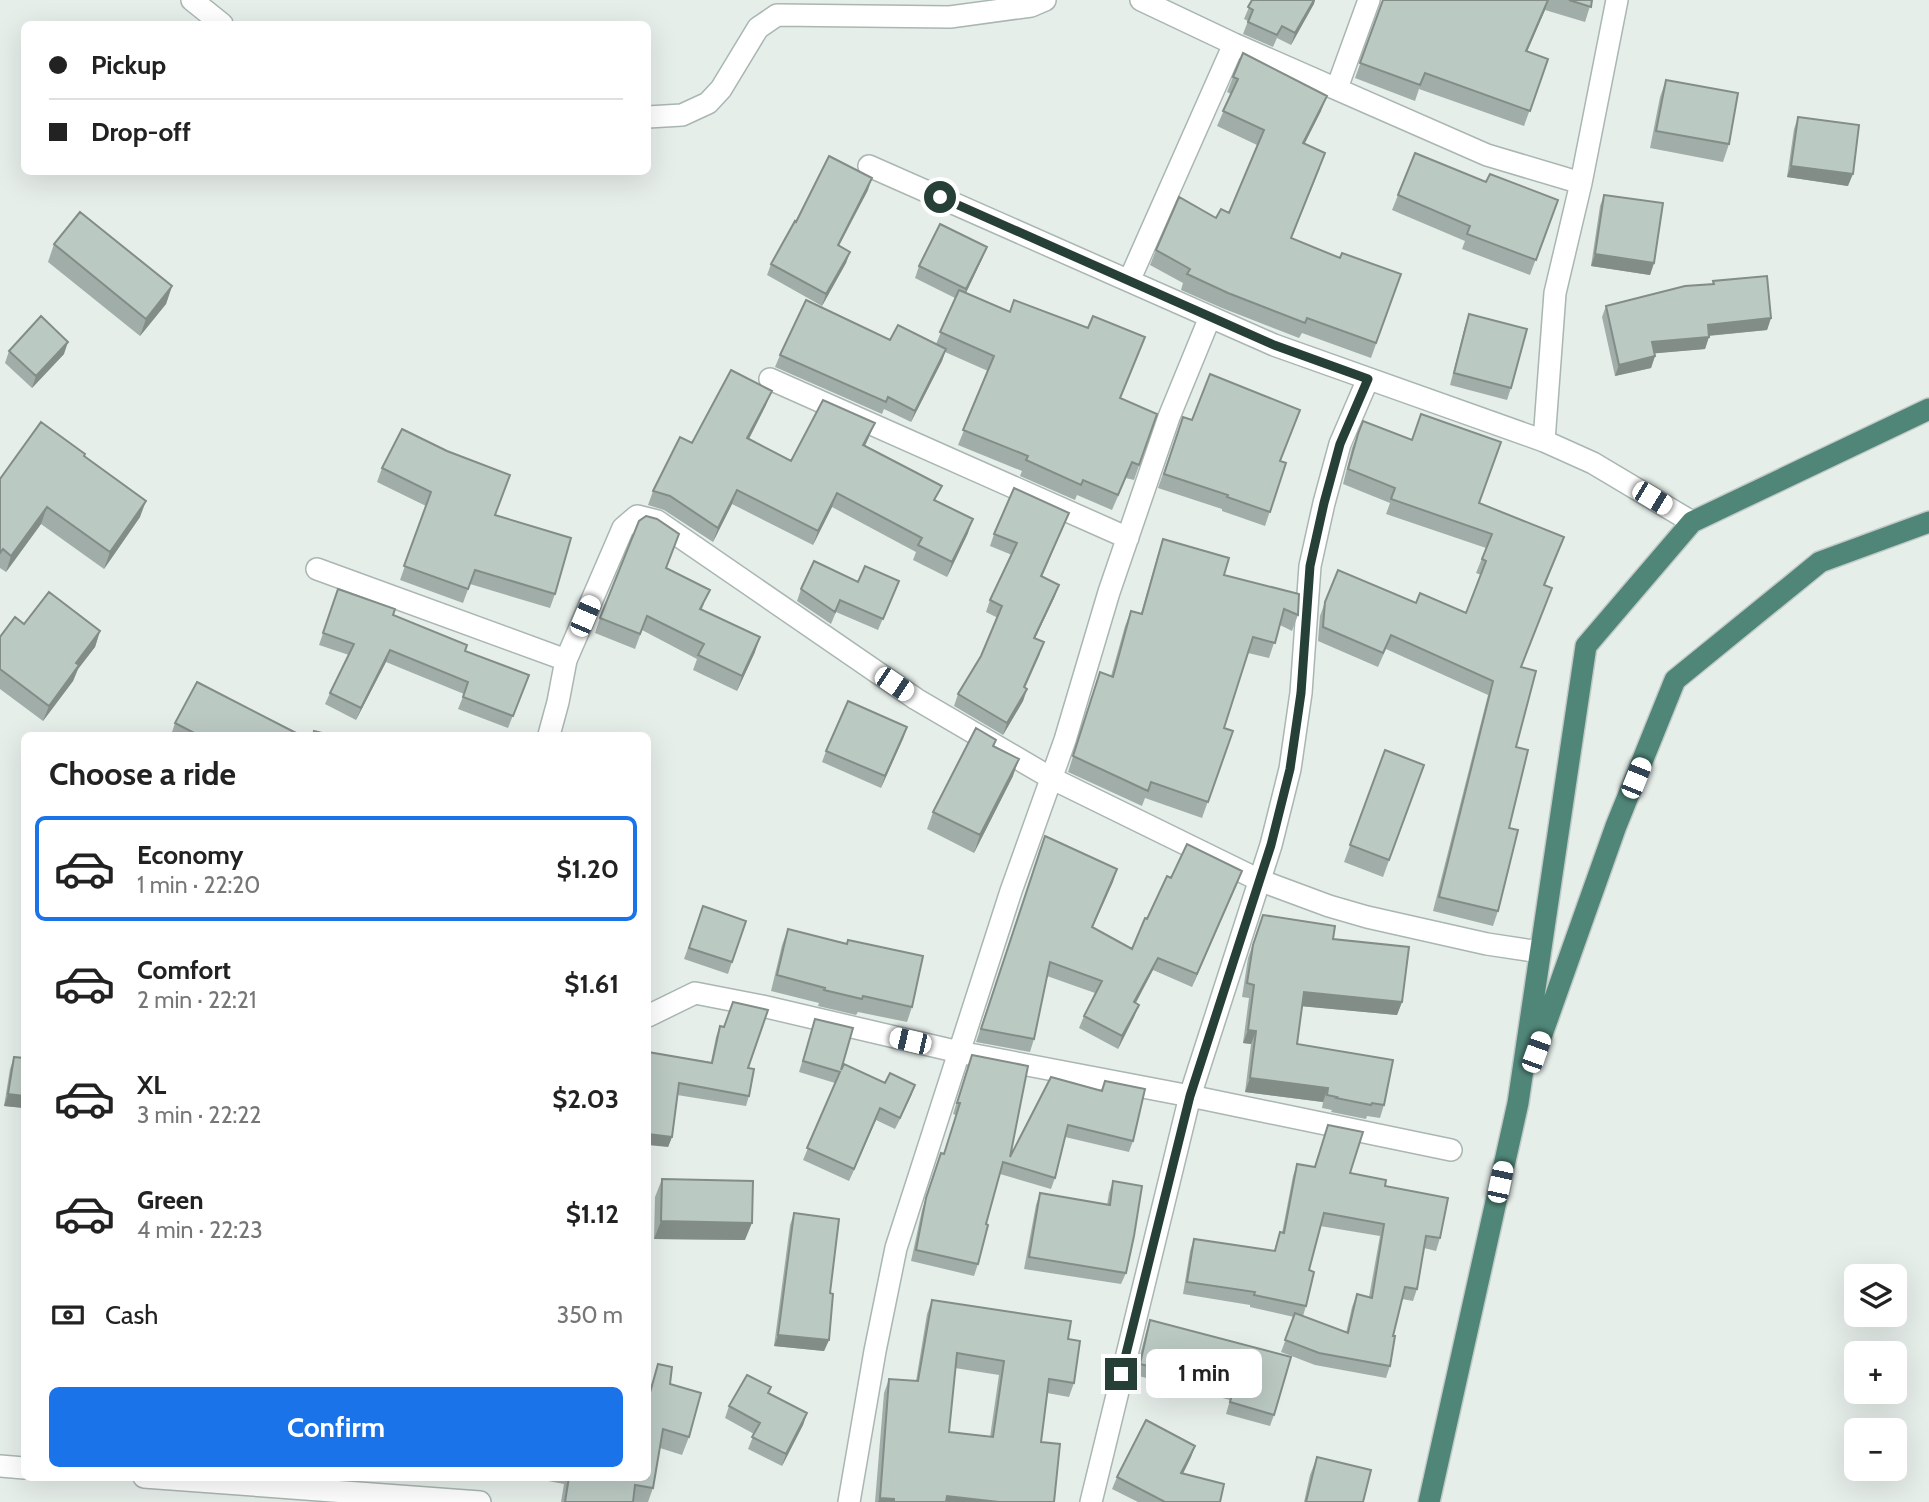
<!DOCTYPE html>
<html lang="en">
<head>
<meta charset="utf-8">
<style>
	body { margin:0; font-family:Cabin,sans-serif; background:#f6f6f6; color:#222; height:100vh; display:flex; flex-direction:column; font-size:26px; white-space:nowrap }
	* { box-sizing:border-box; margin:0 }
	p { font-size:23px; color:#767676 }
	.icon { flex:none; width:38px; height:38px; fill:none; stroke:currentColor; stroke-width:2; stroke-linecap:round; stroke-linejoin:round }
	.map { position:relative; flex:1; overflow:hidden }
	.panel { position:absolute; left:21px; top:732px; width:630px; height:749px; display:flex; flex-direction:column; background:#fff; border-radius:10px; box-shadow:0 7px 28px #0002 }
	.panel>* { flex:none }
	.top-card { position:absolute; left:21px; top:21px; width:630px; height:154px; border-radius:10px; box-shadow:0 7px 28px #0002; display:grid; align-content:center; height:154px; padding:0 28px; background:#fff }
	.buttons { position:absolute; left:1844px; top:1264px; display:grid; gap:14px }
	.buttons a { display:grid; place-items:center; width:63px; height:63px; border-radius:10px; background:#fff; box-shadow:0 7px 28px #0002; font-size:35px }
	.end { position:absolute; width:32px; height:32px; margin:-16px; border:9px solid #264038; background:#fff; box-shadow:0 0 0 4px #fff }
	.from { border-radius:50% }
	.bubble { position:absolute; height:49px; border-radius:10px; background:#fff; box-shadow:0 7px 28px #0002; font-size:23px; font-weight:700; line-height:49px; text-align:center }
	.car { position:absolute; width:21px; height:42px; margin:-21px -10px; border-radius:9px; box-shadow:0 0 5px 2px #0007; background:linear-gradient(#fff 24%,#345 0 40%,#fff 0 76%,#345 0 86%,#fff 0) }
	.top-card b { display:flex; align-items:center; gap:24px; height:66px; font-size:26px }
	.top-card b+b { border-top:2px solid #e0e0e0 }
	.top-card i { width:18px; height:18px; background:#222 }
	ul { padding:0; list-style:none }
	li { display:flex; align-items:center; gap:21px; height:105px; margin:0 14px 10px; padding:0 14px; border:4px solid transparent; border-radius:10px }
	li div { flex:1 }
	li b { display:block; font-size:26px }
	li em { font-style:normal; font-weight:700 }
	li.active { border-color:#1a73e8 }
	li>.icon { width:63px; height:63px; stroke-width:1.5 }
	h2 { padding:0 28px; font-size:32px; line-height:84px }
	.pay { display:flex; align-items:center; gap:18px; height:77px; padding:0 28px; font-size:26px }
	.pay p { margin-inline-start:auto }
	.action { display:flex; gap:14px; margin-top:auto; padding:14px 28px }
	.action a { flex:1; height:80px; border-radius:10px; background:#1a73e8; color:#fff; font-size:28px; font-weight:700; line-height:80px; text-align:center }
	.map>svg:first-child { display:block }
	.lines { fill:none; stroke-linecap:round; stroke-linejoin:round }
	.minor-casing { stroke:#a9b6b1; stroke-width:24 }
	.trunk-casing { stroke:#c2cac7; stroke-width:24 }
	.minor { stroke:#fff; stroke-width:21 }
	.trunk { stroke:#508678; stroke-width:21 }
	.wall { fill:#a1ada8; fill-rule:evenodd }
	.shaded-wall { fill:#838d88 }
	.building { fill:#bbc9c3; stroke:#838d88; stroke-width:2; fill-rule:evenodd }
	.route { stroke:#264038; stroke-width:9 }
</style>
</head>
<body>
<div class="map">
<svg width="1929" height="1502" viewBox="0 0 1929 1502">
	<rect width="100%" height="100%" fill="#e6eeea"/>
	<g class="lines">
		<g class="minor-casing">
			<path id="minor" d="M192,0L222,24
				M1141,0L1234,44L1487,155L1581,183
				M1337,88L1369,0
				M648,117L682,115L708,103L721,89L758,28L777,15L950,17L1031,6L1045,0
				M869,166L1274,345L1544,441L1593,463L1692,522
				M1129,281L1234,44
				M770,379L1128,538
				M1544,441L1555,293L1581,183L1617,0
				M317,569L566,660
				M549,735L558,702L566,660L623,528L637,516L657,521L916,699L1051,778L1259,880L1329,906L1367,917L1487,944L1540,952
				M648,1016L695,993L762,1006L959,1052L1190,1096L1451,1150
				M0,1466L24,1468
				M144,1477L480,1502
				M849,1502L875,1351L896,1248L1011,891L1065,740L1109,592L1169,417L1210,317
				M1091,1502L1190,1096L1271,845L1290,769L1301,693L1310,566L1324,503L1340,444L1368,379"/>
		</g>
		<g class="trunk-casing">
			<path id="trunk" d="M1535,1054L1616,826L1675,680L1820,562L1929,522
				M1429,1502L1518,1103L1586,646L1692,522L1929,409"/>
		</g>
		<use href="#minor" class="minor"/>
		<use href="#trunk" class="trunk"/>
	</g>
	<path class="wall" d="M1252,0H1315L1291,45L1277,38L1273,47L1243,34L1248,21L1244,19Z
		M1383,0H1592L1585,22L1545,10L1527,52L1548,59L1524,126L1419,89L1415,101L1355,78Z
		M1233,77L1321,111L1304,144L1320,168L1291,239L1340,258L1401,274L1371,358L1302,333L1299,338L1222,308L1181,290L1183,283L1150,265L1156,250L1216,218L1229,213L1257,145L1217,126L1231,94L1227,92Z
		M1666,80L1729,144L1723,162L1650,148L1660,97Z
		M1798,117L1848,186L1787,177L1794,129Z
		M1486,182L1558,200L1530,275L1462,249L1465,241L1392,210L1398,195Z
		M868,190L839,246L850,252L846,263L822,306L767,275L771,264L796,222Z
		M1604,195L1654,263L1650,275L1591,266L1600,206Z
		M54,244L172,286L166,304L140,336L48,262Z
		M987,247L982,259L966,293L1120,399L1157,414L1134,480L1126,478L1112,510L1077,495L1075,500L1020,476L1022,471L958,445L988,371L945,352L942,361L911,422L884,409L882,414L775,367L780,355L890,340L936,344L955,298L915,278L919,266Z
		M1713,281L1771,318L1767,330L1709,336L1705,349L1655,353V356L1651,368L1615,376L1602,317L1606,306L1712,284Z
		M1469,314L1511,388L1507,400L1450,385L1465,326Z
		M9,351L64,354L32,388L5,363Z
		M766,405L749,439L791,461L869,437L865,446L936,501L968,533L947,577L913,560L916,552L832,507L813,545L732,504L713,542L664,510L648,505L653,491L692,443Z
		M1183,417L1286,463L1265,526L1222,511V509L1158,488Z
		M1358,434L1479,503L1564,537L1545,585L1521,667L1516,747L1509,828L1498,911L1493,926L1433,911L1488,695L1386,649L1378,667L1318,641L1320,616L1325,602L1416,603L1466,613L1481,575L1476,573L1486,548L1386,514L1390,503L1343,484L1352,448Z
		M84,457L140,517L104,569L41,524L6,572L0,568V479Z
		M382,468L495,515L555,594L550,608L470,584L463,603L400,580L426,506L377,482Z
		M1069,513L1042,577L1055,596L1035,638L1040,654L1025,688L1027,689L1023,701L1003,735L954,706L958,694L981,656L998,618L986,612L990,600L1012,555L990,546L994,534Z
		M1163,539L1224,575L1298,615L1292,631L1280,625L1269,658L1248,653L1224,728L1233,731L1202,818L1145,798L1142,806L1068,772L1100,672L1111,676L1125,626L1131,611L1141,613L1158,554Z
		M667,568L704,604L702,609L755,652L737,691L693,670L697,659L642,630L635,649L595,633L600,618Z
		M899,581L878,630L836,612L831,624L797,601L801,589L858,582Z
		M338,589L465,651L529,675L508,728L458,709L464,694L386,662L356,720L325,704L330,693L349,655L319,645Z
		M24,624L100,631L95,647L78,669L73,681L43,721L0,689V637Z
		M175,723L300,735H171Z
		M907,727L881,788L822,762L826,751Z
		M996,740L994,746L1013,776L974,853L927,829L933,812Z
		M1385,750L1424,765L1383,877L1344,862Z
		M1040,849L1117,869L1092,928L1132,949L1147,919L1171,878L1242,871L1192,987L1153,970L1136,1003L1139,1005L1134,1017L1118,1049L1079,1028L1084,1016L1095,993L1047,976L1034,1039L1030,1052L976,1042Z
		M703,906L746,921L728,974L684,959Z
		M1263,915L1333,939L1402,1002L1397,1015L1302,1006L1297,1044L1384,1105L1380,1118L1367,1116L1366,1119L1331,1112L1332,1110L1322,1108L1323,1102L1245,1092L1251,1044L1243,1043L1249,998L1242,997L1248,958Z
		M788,929L847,944L848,940L912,1007L907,1022L858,1012L856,1015L818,1006L819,1003L771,991L782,945Z
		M815,1019L841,1070L885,1083L915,1085L911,1096L895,1129L876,1120L849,1181L803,1160L835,1083L799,1072Z
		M720,1026L748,1068L749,1096L746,1106L677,1095L672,1137L668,1147L648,1052L711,1062L716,1037Z
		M14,1057L24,1058V1108L4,1106L10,1069Z
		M968,1067L1010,1157L1101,1090L1105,1081L1133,1141L1129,1152L1065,1137L1055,1178L1051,1189L1000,1174L986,1224L978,1264L974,1276L911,1261L922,1210L937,1165L944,1154L956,1115L953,1114Z
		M1328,1125L1350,1173L1385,1186L1440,1238L1436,1251L1424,1248L1417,1289L1413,1301L1402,1299L1393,1336L1390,1366L1386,1378L1315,1365L1281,1352L1294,1317L1250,1307V1305L1183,1294L1190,1251L1194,1239L1274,1251L1280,1232L1282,1233L1293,1176L1297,1164L1314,1167ZM1320,1226L1380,1236L1369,1297L1357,1294L1352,1307L1346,1333L1303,1316L1306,1306L1309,1270Z
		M662,1179L745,1240L654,1239L655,1197Z
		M1113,1181L1126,1273L1121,1284L1024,1269L1036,1205L1040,1193L1107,1205L1109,1193Z
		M794,1213L833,1262L830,1293L829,1340L824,1351L774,1346L790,1225Z
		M24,1241V1270H23Z
		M932,1300L1068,1339L1074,1383L1069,1397L1047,1393L1041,1442L1054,1502H875L884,1393L889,1379L916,1381L927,1314ZM955,1368L999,1375L990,1437L949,1432Z
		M1150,1320L1274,1415L1270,1426L1226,1414L1230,1400L1135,1375L1146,1332Z
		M658,1364L670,1384L689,1437L682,1455L660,1448L653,1488L648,1502H561L564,1484L527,1477H648V1396Z
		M769,1393L807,1413L803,1425L782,1466L748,1449L754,1434L725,1418L729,1406Z
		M1195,1446L1191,1457L1183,1474L1220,1502H1138L1112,1489L1117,1477Z
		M1317,1457L1363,1502H1304L1310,1475Z"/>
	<path class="shaded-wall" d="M1314,0H1315L1314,4L1291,45L1295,33Z
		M1548,0L1545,10L1520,67L1526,51Z
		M1327,96L1321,111L1297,159L1303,143Z
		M1791,166L1853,174L1848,186L1787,177Z
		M872,178L868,190L833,256L838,245Z
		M987,247L982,259L962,301L966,289Z
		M850,252L846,263L822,306L826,294Z
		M1595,254L1654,263L1650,275L1591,266Z
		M172,286L166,304L140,336L146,319Z
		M1771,318L1767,330L1704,336L1708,325Z
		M1709,337L1705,349L1648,354L1652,342Z
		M68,342L64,354L32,388L36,376Z
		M946,349L942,361L911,422L915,411Z
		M1655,356L1651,368L1615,376L1619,365Z
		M772,391L766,405L742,452L747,438Z
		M875,423L869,437L858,459L863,445Z
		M737,490L732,504L713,542L718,528Z
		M837,493L832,507L813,545L818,531Z
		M146,501L140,517L104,569L110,552Z
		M47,507L41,524L6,572L11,556Z
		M973,519L968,533L947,577L952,562Z
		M1059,585L1055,596L1030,649L1034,638Z
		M100,631L95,647L78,669L73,681L43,721L49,706L76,663Z
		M760,637L755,652L737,691L742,676Z
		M390,650L386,662L356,720L361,708Z
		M1027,689L1023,701L1003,735L1007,723Z
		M907,727L903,739L881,788L885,776Z
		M1019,759L1013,776L974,853L980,835Z
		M1117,869L1113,882L1087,940L1092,927Z
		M1242,871L1237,884L1192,987L1197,974Z
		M1158,958L1153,970L1129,1015L1134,1002Z
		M1304,992L1402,1002L1397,1015L1299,1006Z
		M1139,1005L1134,1017L1118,1049L1122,1036Z
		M1248,1030L1256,1031L1251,1044L1243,1043Z
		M1250,1078L1328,1088L1323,1102L1245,1092Z
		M915,1085L911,1096L895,1129Z
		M8,1094L24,1096V1108L4,1106Z
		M880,1108L876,1120L849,1181L854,1169Z
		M648,1134L672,1137L668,1147L648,1145Z
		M661,1221L752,1223L745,1240L654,1239Z
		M778,1335L829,1340L824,1351L774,1346Z
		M807,1413L803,1425L782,1466L786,1454Z
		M1195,1446L1191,1457L1177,1485L1181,1473Z
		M947,1496L999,1502H945Z
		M880,1498L894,1499L893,1502H878Z"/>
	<path class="building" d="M1252,0H1314L1295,33L1282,26L1277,35L1248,22L1253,10L1248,7Z
		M1383,0H1548L1526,51L1548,59L1530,111L1425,73L1420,85L1360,63Z
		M1569,0H1592L1591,7Z
		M1243,53L1327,96L1303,143L1325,153L1291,238L1340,258L1342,253L1401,274L1376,343L1307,318L1305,323L1228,293L1187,274L1190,269L1156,250L1179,197L1216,218L1221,209L1229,213L1264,130L1223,111L1238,79L1233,77Z
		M1666,80L1738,93L1729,144L1656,131Z
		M1798,117L1859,125L1853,174L1791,166Z
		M1415,153L1486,182L1490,174L1558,200L1536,260L1467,234L1470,226L1398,195Z
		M829,156L872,178L838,245L850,252L826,294L771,264L795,221L796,222Z
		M1604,195L1663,203L1654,263L1595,254Z
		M80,212L172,286L146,319L54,244Z
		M940,224L987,247L966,289L919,266Z
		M1767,276L1771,318L1708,325L1709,337L1652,342L1655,356L1619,365L1606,306L1685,286L1714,284L1713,281Z
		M959,290L1010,312L1014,300L1088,328L1093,316L1145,337L1120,398L1157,414L1139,465L1132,462L1118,495L1083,480L1081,485L1026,460L1028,456L963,430L994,356L940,332Z
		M806,300L890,340L898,325L946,349L915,411L888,397L886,402L780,355Z
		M1469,314L1527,329L1511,388L1454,373Z
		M41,316L68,342L36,376L9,351Z
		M731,370L772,391L747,438L791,461L823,400L875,423L863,445L942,486L934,500L973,519L952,562L918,545L922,538L837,493L818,531L737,490L718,528L670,496L653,491L680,437L692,443Z
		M1210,374L1300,410L1280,461L1286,463L1270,512L1227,497L1228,495L1164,474L1183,417L1192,420Z
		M1421,414L1501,442L1479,503L1564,537L1544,585L1552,588L1521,667L1536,671L1516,747L1528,750L1509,828L1518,830L1498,911L1439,897L1493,681L1391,635L1383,653L1323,627L1325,602L1338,570L1416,603L1420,593L1466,613L1486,561L1482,559L1492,534L1391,499L1395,488L1348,469L1358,434L1363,421L1412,440Z
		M41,422L85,454L84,456L146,501L110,552L47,507L11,556L3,549L0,553V479Z
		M402,429L447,451L510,475L495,515L571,538L555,594L475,570L468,589L404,566L431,492L382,468Z
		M1014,488L1069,513L1041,576L1059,585L1034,638L1044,642L1024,687L1027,689L1007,723L958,694L981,656L1002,606L990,600L1017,543L994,534Z
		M646,516L657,519L679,534L666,568L710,590L700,609L760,637L742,676L698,655L704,644L647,616L640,634L600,618L639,521Z
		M1163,539L1229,558L1224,575L1299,594L1298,615L1284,609L1275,643L1253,637L1224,728L1233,731L1208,802L1151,782L1148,791L1073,756L1100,672L1113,677L1131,611L1142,614Z
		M814,561L858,582L865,566L899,581L883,619L840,600L835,612L801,589Z
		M338,589L395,609L393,615L467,645L465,651L529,675L513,716L463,697L468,682L390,650L361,708L330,693L354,644L323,633Z
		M49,592L100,631L76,663L79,665L49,706L0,669V637L15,617L24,624Z
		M197,682L300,735H198L175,723Z
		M848,701L907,727L885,776L826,751Z
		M976,728L996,740L993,746L1019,759L980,835L933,812Z
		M314,731L330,735H313Z
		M1385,750L1424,765L1389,860L1350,845Z
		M1045,836L1117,869L1092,927L1132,949L1145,918L1147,919L1167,876L1171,878L1187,844L1242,871L1197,974L1158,958L1134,1002L1139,1005L1122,1036L1084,1016L1102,981L1050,962L1034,1039L981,1029Z
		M703,906L746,921L732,962L689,948Z
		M1263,915L1335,926L1333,939L1409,947L1402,1002L1304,992L1297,1044L1393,1060L1384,1105L1372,1103L1371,1105L1336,1098L1337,1097L1327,1095L1328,1088L1250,1078L1256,1031L1248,1030L1254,985L1247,983L1253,945Z
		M788,929L847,944L848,940L923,956L912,1007L863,996L862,999L824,990L825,988L777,975Z
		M733,1002L768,1010L748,1068L754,1069L749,1096L679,1083L672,1137L648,1134V1052L712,1063L720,1026L724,1027Z
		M815,1019L853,1028L841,1070L844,1064L885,1083L890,1073L915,1085L900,1118L880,1108L854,1169L807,1148L840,1072L803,1061Z
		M972,1055L1028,1066L1010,1157L1051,1077L1102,1091L1105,1081L1145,1089L1133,1141L1068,1125L1055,1178L1003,1162L986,1224L988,1225L978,1264L916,1250L926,1198L941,1153L944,1154L960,1103H957Z
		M14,1057L24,1058V1096L8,1094Z
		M1328,1125L1363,1132L1350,1173L1386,1180L1385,1186L1448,1198L1440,1238L1426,1236L1417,1289L1405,1287L1393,1336H1395L1390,1366L1319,1353L1285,1340L1295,1313L1348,1333L1357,1294L1372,1298L1384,1224L1324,1213L1309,1270L1314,1272L1306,1306L1254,1295L1255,1292L1187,1282L1194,1239L1275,1251L1280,1232L1284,1233L1297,1164L1315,1167Z
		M662,1179L753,1181L752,1223L661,1221Z
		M1113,1181L1142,1186L1134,1236L1126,1273L1029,1257L1040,1193L1110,1205Z
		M794,1213L839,1219L830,1293L833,1294L829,1340L778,1335Z
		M932,1300L1071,1321L1068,1339L1080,1341L1074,1383L1049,1379L1041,1442L1060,1444L1054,1502H999L947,1496L946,1502H894V1499L880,1498L889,1379L918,1381ZM957,1353L1004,1361L993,1437L949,1432Z
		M1150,1320L1291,1357L1274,1415L1230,1402L1234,1388L1140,1364Z
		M658,1364L672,1367L670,1384L701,1393L689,1437L663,1429L653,1488L635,1485L633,1502H565L569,1477H648V1400Z
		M747,1375L771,1387L768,1393L807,1413L786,1454L752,1437L760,1423L729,1406Z
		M1146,1420L1195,1446L1181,1473L1224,1484L1220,1502H1165L1117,1477Z
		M1317,1457L1371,1470L1363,1502H1306Z"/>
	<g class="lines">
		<path class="route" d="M940,197L1274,345L1368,379L1340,444L1324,503L1310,566L1301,693L1290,769L1271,845L1190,1096L1121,1374"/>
	</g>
</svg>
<div class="buttons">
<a><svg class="icon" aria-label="layers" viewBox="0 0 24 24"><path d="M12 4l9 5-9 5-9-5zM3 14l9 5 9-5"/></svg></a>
<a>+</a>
<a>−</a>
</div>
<i class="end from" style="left:940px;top:197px"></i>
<i class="end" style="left:1121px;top:1374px"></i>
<div class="bubble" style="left:1146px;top:1349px;width:116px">1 min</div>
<i class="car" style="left:1652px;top:498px;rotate:121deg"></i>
<i class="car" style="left:585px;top:616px;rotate:23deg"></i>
<i class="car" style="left:894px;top:684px;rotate:124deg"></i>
<i class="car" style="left:1636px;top:778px;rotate:22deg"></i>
<i class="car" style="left:910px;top:1041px;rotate:283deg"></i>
<i class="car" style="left:1536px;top:1052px;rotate:20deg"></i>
<i class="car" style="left:1500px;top:1182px;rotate:12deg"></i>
<div class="top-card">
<b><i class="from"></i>Pickup</b>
<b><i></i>Drop-off</b>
</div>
<section class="panel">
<h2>Choose a ride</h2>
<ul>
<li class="active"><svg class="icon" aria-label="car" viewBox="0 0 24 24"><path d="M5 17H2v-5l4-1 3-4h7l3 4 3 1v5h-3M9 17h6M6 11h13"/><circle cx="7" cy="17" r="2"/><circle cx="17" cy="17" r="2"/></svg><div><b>Economy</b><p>1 min · 22:20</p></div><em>$1.20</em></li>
<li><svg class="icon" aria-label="car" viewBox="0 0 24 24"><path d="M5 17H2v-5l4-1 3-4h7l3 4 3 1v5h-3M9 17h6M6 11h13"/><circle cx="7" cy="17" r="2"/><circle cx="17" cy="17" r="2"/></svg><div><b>Comfort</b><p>2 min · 22:21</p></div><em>$1.61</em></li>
<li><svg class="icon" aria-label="car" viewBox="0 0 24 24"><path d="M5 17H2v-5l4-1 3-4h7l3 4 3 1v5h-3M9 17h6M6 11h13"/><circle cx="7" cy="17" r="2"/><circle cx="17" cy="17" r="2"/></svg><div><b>XL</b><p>3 min · 22:22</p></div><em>$2.03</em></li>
<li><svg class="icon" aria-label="car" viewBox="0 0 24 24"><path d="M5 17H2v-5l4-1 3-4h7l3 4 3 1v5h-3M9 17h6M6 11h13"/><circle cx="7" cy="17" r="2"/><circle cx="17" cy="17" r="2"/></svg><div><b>Green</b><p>4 min · 22:23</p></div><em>$1.12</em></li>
</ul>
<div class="pay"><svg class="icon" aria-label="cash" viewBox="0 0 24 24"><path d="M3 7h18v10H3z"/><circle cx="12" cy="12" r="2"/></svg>Cash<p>350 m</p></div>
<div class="action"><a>Confirm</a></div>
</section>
</div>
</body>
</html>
